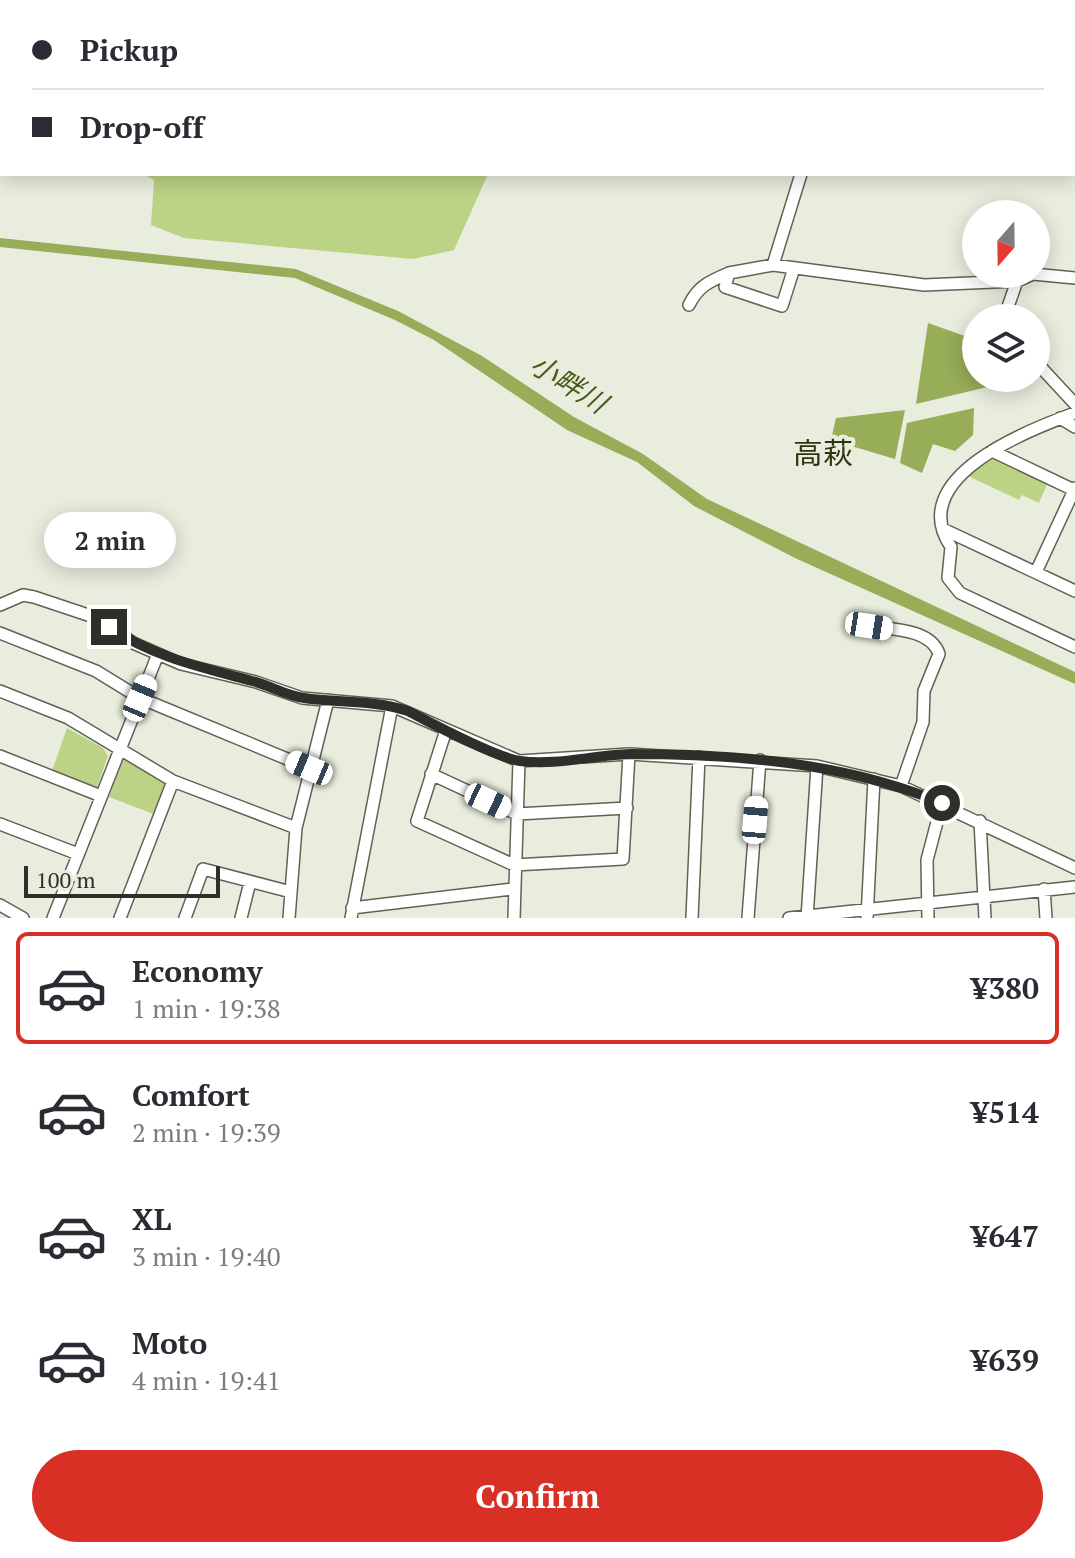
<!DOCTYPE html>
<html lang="en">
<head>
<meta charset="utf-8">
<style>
	body { margin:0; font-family:"PT Serif","Noto Sans JP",serif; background:#f2f2f3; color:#2b2b33; height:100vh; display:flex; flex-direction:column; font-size:30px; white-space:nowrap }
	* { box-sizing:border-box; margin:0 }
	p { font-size:26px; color:#7c7c81 }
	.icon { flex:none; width:44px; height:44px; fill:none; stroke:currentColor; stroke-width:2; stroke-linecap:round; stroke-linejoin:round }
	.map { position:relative; height:918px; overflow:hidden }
	.sheet { display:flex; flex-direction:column; background:#fff; flex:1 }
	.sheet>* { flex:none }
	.banner { position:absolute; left:0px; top:0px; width:1076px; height:176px; box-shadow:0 4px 20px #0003; display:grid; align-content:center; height:176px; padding:0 32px; background:#fff }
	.needle { width:52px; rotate:200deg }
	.controls { position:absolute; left:962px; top:200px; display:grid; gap:16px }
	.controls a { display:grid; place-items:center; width:88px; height:88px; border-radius:50%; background:#fff; box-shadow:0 4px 20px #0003; font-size:40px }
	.scale { position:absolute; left:24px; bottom:20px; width:196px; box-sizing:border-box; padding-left:8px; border:4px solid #2e2f29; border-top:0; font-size:22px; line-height:28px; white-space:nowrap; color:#2e2f29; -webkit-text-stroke:6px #e8eddd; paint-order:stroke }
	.end { position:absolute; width:36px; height:36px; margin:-18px; border:10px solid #2e2f29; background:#fff; box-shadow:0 0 0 4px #fff }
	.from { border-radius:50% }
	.bubble { position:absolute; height:56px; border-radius:28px; background:#fff; box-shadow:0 4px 20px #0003; font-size:26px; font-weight:700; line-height:56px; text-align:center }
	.car { position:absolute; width:24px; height:48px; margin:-24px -12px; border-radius:10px; box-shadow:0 0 6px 2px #0007; background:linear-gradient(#fff 24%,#345 0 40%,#fff 0 76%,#345 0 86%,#fff 0) }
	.banner b { display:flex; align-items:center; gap:28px; height:76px; font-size:30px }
	.banner b+b { border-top:2px solid #e1e1e2 }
	.banner i { width:20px; height:20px; background:#2b2b33 }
	ul { padding:14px 0 0; list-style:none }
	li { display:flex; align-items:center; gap:24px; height:112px; margin:0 16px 12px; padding:0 16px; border:4px solid transparent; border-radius:12px }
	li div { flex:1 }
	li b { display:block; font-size:30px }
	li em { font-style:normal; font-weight:700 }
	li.selected { border-color:#d93025 }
	li>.icon { width:72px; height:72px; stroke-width:1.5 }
	.primary-button { display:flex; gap:16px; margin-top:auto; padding:16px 32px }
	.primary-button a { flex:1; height:92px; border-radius:48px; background:#d93025; color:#fff; font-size:32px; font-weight:700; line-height:92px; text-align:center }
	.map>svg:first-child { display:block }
	.green { fill:#bcd284 }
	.water { fill:#97ad58 }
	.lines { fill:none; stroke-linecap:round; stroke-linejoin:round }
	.minor-casing { stroke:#5f6356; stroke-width:14 }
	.minor { stroke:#fff; stroke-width:11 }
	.rail-casing { stroke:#676960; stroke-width:7 }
	.rail { stroke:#e8eddd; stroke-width:4; stroke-dasharray:12; stroke-linecap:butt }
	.route { stroke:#2e2f29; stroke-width:10 }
	.labels { text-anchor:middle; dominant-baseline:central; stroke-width:8; stroke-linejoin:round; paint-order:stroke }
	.water-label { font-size:28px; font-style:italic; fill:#4b5a1c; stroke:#e8eddd }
	.quarter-label { font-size:30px; fill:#2d360f; stroke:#e8eddd }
</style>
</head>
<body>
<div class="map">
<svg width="1075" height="918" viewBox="0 0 1075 918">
	<rect width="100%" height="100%" fill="#e8eddd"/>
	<path class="green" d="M0,0H572L2,2V99Z
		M143,174H488L454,250L413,259L184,238L151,225L154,180Z
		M993,457L1048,482L1039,503L1022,495L1019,500L968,476Z
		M67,728L103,748L108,756L97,787L52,771Z
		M124,757L168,783L156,815L109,797Z"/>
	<path class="water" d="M0,238L296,269L398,311L482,356L574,417L643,454L707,499L1075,672V684L795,558L694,506L637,462L567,430L434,340L395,320L295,278L0,247Z
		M928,323L976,340V378H998L996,385L916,404Z
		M974,408L973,435L955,451L933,444L922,473L900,463L907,423Z
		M905,410L895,459L831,440L836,418Z"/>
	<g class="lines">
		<g class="minor-casing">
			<path id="minor" d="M1066,0V2
				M1074,39L1075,44
				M773,265L801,174
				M794,268L782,306L725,287L729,273L773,265L924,285L1017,281L1033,274L1075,278
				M689,305C698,286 710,281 729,273
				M1004,318L1017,281
				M1036,362L1075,404
				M1075,413C1028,430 904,478 951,547L948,578L960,593L1075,647
				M1060,418L1075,427
				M992,451L1074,490
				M945,530L1075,591
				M1036,572L1075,488
				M0,605L23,595L34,597L103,620L133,643L181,664L256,682L302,698L392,706L519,761L629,754L817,766L901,786L1075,868
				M869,626C891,629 931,629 939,654L924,691L923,722L901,786
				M0,633L96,671L140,698L309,768
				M0,691L68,718L173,781L296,828
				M446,730L417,821L514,865L623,859L629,754
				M0,756L101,796
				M431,774L517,814L627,808
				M980,821L985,918
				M0,824L78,854
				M1044,889L1046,918
				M0,905L23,918
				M352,908L512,889
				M53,918L158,654
				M120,918L173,781
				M185,918L203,869L291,892
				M241,918L250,882
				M289,918L296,828L328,700
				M351,918L392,706
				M514,918L519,761
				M692,918L699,757
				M748,918L760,760
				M789,918L1075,887
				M807,918L817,766
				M867,918L874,779
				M928,918L927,860L942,803"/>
		</g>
		<use href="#minor" class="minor"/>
		<g class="rail-casing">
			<path id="rail" d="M1074,99H1075
				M0,110H2"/>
		</g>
		<use href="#rail" class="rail"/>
	</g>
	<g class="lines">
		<path class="route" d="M109,627C154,657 200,667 252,681C269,685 287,696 304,698C339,703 374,700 408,711C433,724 494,757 520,761C555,766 594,755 630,754C736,754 843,762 942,803"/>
	</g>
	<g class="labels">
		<g class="water-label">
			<text transform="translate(569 383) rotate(32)">小畔川</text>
		</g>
		<g class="quarter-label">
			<text x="823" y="453">高萩</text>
		</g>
	</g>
</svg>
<div class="controls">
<a><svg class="needle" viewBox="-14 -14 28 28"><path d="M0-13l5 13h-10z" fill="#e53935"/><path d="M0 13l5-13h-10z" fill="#7c7c81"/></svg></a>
<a><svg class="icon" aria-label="layers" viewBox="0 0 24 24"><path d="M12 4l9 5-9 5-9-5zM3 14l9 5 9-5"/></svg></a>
</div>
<div class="scale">100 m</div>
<i class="end from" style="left:942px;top:803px"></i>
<i class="end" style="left:109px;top:627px"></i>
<div class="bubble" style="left:44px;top:512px;width:132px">2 min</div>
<i class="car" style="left:869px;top:626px;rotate:99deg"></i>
<i class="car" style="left:140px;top:698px;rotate:23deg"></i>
<i class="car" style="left:309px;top:768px;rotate:293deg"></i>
<i class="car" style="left:488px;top:801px;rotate:115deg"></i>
<i class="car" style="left:755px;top:820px;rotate:5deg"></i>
<div class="banner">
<b><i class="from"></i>Pickup</b>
<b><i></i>Drop-off</b>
</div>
</div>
<section class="sheet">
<ul>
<li class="selected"><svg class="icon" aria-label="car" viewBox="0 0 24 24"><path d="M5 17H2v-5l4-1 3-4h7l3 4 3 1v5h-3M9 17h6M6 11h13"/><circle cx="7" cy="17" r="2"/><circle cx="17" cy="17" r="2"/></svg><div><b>Economy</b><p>1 min · 19:38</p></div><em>¥380</em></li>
<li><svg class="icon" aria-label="car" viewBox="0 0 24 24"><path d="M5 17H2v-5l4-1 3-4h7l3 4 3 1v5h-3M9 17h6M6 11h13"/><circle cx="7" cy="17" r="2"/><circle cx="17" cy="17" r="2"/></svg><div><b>Comfort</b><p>2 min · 19:39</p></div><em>¥514</em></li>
<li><svg class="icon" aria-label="car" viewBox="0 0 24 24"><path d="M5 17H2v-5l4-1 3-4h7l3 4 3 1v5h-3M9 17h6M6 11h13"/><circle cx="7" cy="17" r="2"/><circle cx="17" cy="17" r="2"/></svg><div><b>XL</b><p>3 min · 19:40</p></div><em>¥647</em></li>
<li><svg class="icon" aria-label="car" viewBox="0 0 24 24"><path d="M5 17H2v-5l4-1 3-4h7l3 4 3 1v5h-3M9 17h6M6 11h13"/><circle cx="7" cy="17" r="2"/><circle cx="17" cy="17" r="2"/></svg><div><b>Moto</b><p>4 min · 19:41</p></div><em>¥639</em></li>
</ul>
<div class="primary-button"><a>Confirm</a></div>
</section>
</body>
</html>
